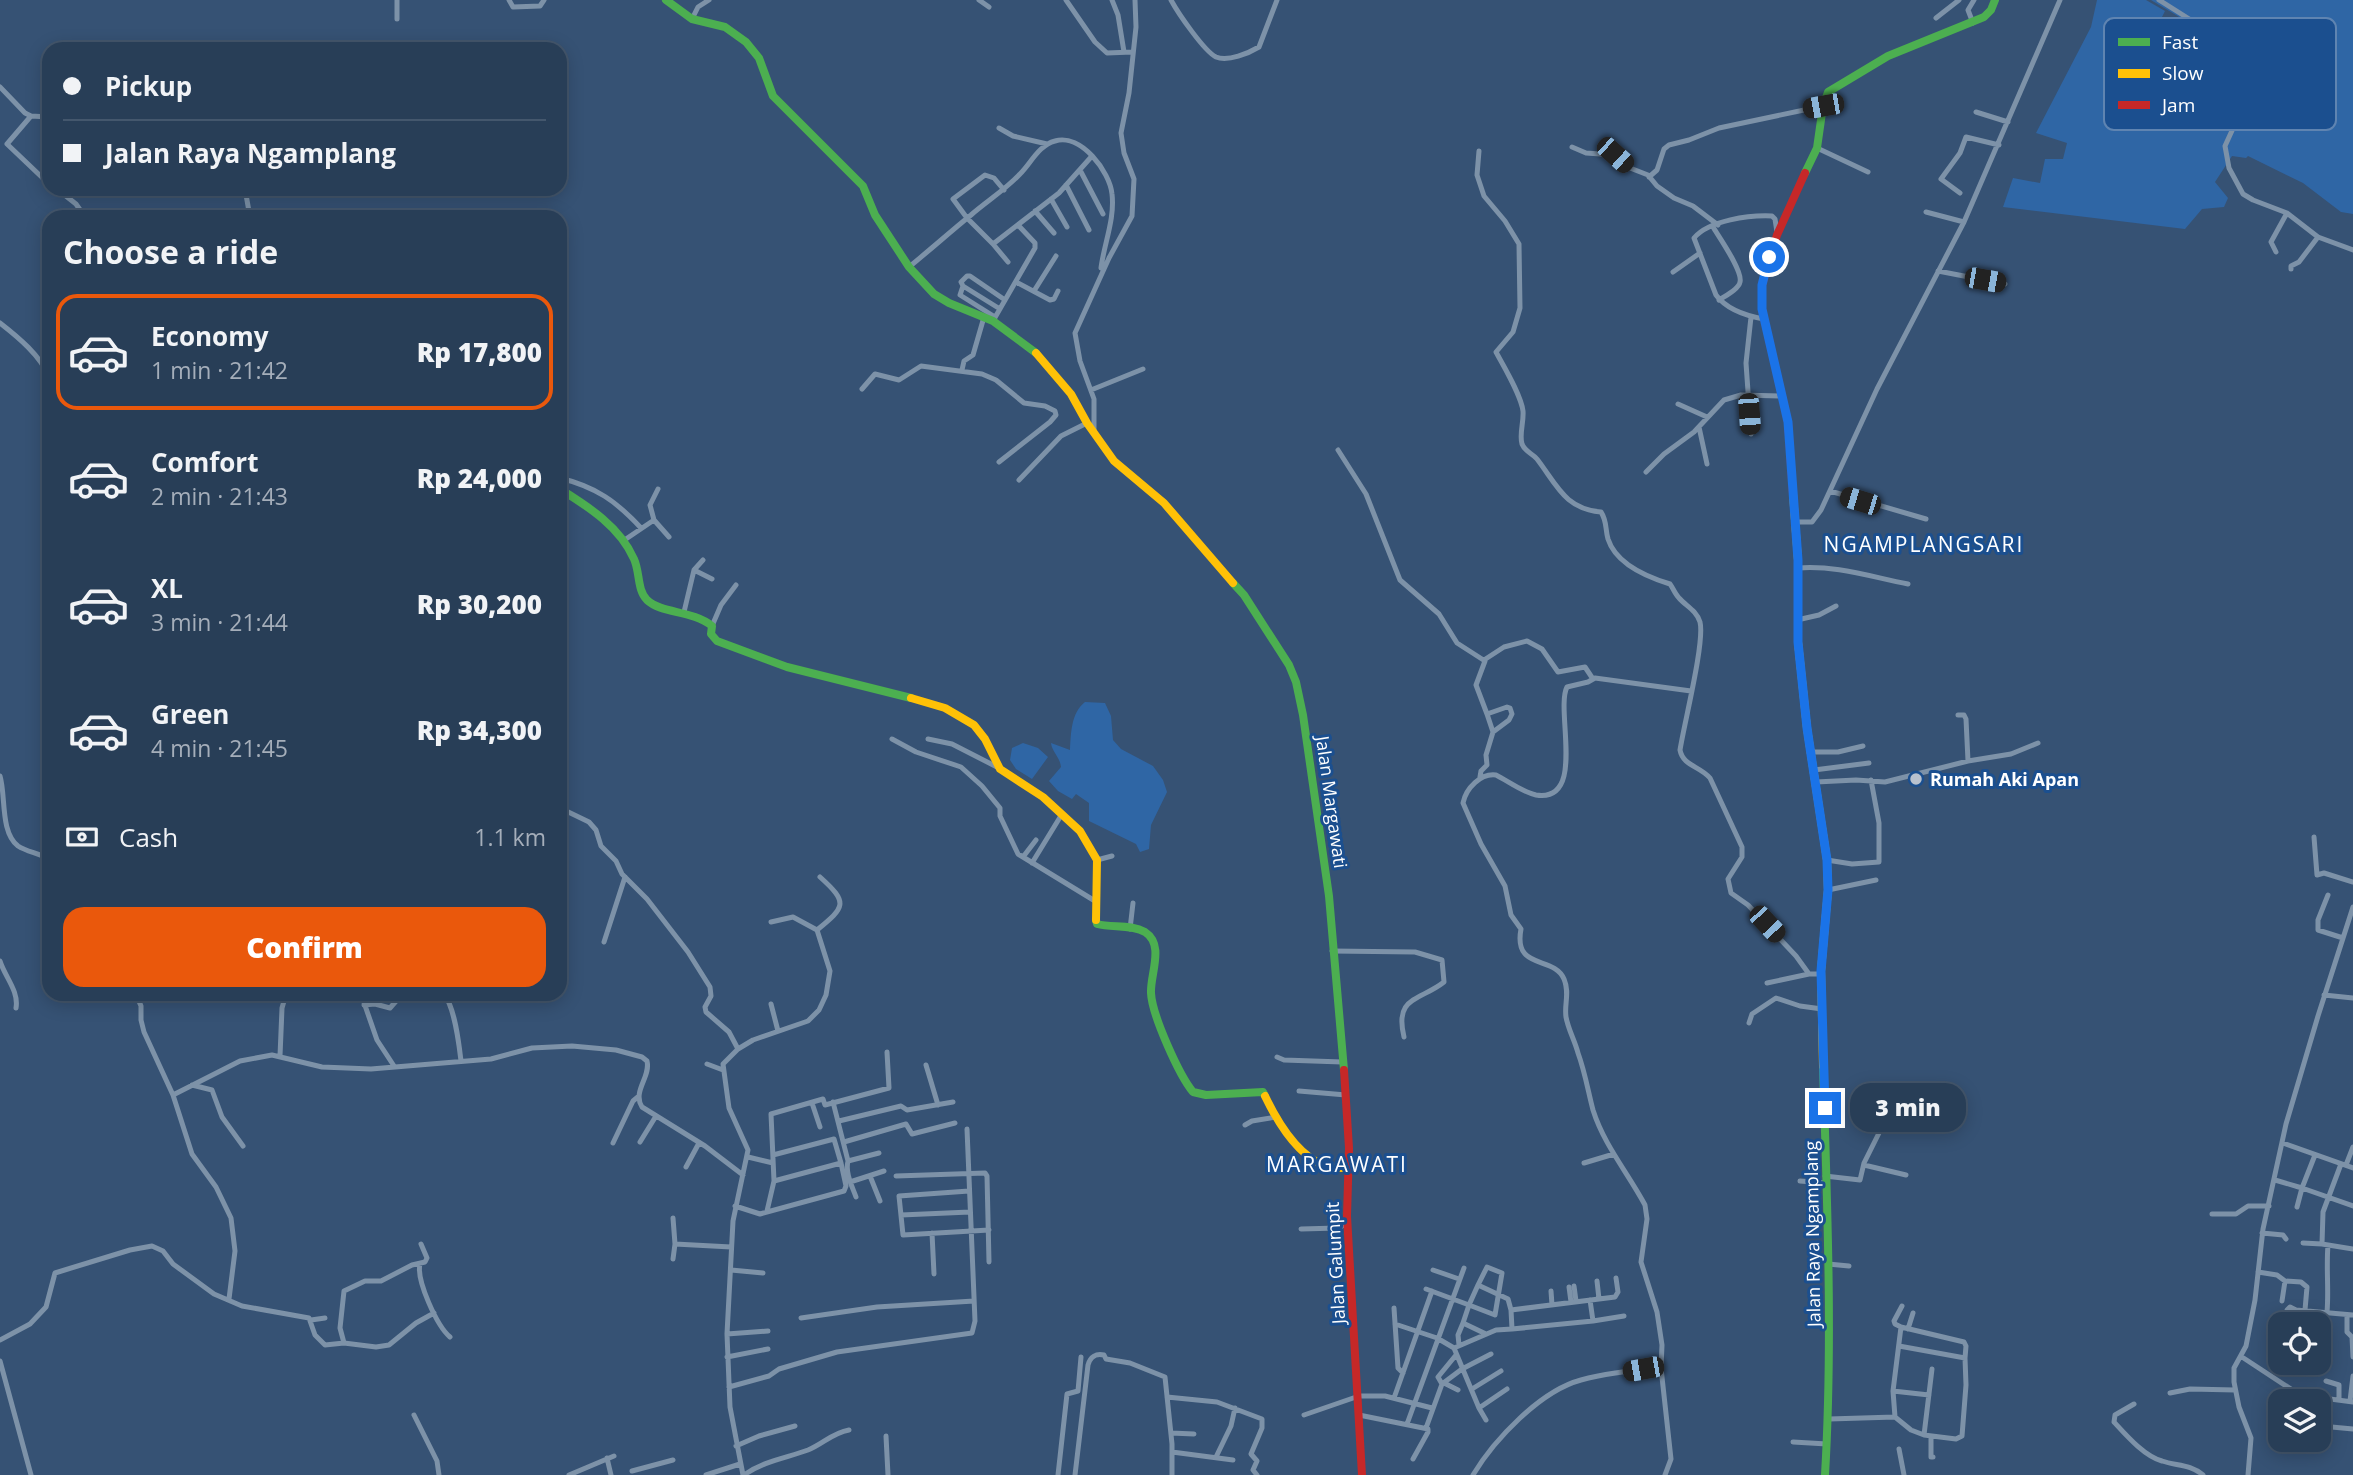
<!DOCTYPE html>
<html lang="en">
<head>
<meta charset="utf-8">
<style>
	body { margin:0; font-family:"Open Sans",sans-serif; background:#30455d; color:#f1f3f6; height:100vh; display:flex; flex-direction:column; font-size:26px; white-space:nowrap }
	* { box-sizing:border-box; margin:0 }
	p { font-size:23px; color:#a5aeba }
	.icon { flex:none; width:38px; height:38px; fill:none; stroke:currentColor; stroke-width:2; stroke-linecap:round; stroke-linejoin:round }
	.map { position:relative; flex:1; overflow:hidden }
	.drawer { position:absolute; left:42px; top:210px; width:525px; height:791px; display:flex; flex-direction:column; background:#283e57; border-radius:21px; box-shadow:0 4px 18px #0003,0 0 0 2px #44576d }
	.drawer>* { flex:none }
	.hud { position:absolute; left:42px; top:42px; width:525px; height:154px; border-radius:21px; box-shadow:0 4px 18px #0003,0 0 0 2px #44576d; display:grid; align-content:center; height:154px; padding:0 21px; background:#283e57 }
	.fabs { position:absolute; left:2268px; top:1312px; display:grid; gap:14px }
	.fabs a { display:grid; place-items:center; width:63px; height:63px; border-radius:14px; background:#283e57; box-shadow:0 4px 18px #0003,0 0 0 2px #44576d; font-size:35px }
	.end { position:absolute; width:32px; height:32px; margin:-16px; border:9px solid #1a73e8; background:#fff; box-shadow:0 0 0 4px #fff }
	.from { border-radius:50% }
	.bubble { position:absolute; height:49px; border-radius:21px; background:#283e57; box-shadow:0 4px 18px #0003,0 0 0 2px #44576d; font-size:23px; font-weight:800; line-height:49px; text-align:center }
	.car { position:absolute; width:21px; height:42px; margin:-21px -10px; border-radius:9px; box-shadow:0 0 5px 2px #0007; background:linear-gradient(#222 24%,#8ab4d8 0 40%,#222 0 76%,#8ab4d8 0 86%,#222 0) }
	.hud b { display:flex; align-items:center; gap:24px; height:66px; font-size:26px }
	.hud b+b { border-top:2px solid #44576d }
	.hud i { width:18px; height:18px; background:#f1f3f6 }
	ul { padding:0; list-style:none }
	li { display:flex; align-items:center; gap:21px; height:116px; margin:0 14px 10px; padding:0 7px; border:4px solid transparent; border-radius:21px }
	li div { flex:1 }
	li b { display:block; font-size:26px }
	li em { font-style:normal; font-weight:800 }
	li.current { border-color:#ea580c }
	li>.icon { width:63px; height:63px; stroke-width:1.5 }
	h2 { padding:0 21px; font-size:32px; line-height:84px }
	.pay { display:flex; align-items:center; gap:18px; height:77px; padding:0 21px; font-size:26px }
	.pay p { margin-inline-start:auto }
	.action { display:flex; gap:14px; margin-top:auto; padding:14px 21px }
	.action a { flex:1; height:80px; border-radius:21px; background:#ea580c; color:#fff; font-size:28px; font-weight:800; line-height:80px; text-align:center }
	.map>svg:first-child { display:block }
	.green { fill:#2f66a5 }
	.lines { fill:none; stroke-linecap:round; stroke-linejoin:round }
	.street { stroke:#7d92a8; stroke-width:5 }
	.fast { stroke:#4caf50; stroke-width:8 }
	.slow { stroke:#ffc107; stroke-width:8 }
	.jam { stroke:#c62828; stroke-width:8 }
	.route { stroke:#1a73e8; stroke-width:9 }
	.poi-dot { fill:#b9c2ce; stroke:#1b4f8f; stroke-width:2.5 }
	.labels { text-anchor:middle; dominant-baseline:central; stroke-width:6; stroke-linejoin:round; paint-order:stroke }
	.poi-label { font-size:18px; font-weight:bold; fill:#fff; stroke:#1b4f8f; text-anchor:start }
	.street-label { font-size:18px; fill:#fff; stroke:#1b4f8f }
	.quarter-label { font-size:21px; letter-spacing:2px; fill:#fff; stroke:#1b4f8f }
	.key { fill:#1b4f8f; stroke:#5f84b1; stroke-width:2 }
	.key-label { font-size:19px; fill:#fff }
</style>
</head>
<body>
<div class="map">
<svg width="2353" height="1475" viewBox="0 0 2353 1475">
	<rect width="100%" height="100%" fill="#365274"/>
	<path class="green" d="M2097,0H2146L2165,11L2162,17L2169,25L2168,45L2179,53L2186,39L2197,45L2203,31L2247,48L2249,45L2210,30L2196,27L2151,0H2353V214L2341,212L2303,183L2248,156L2246,158L2232,156L2215,182L2228,198L2224,207L2202,209L2185,229L2003,207L2013,178L2040,183L2045,159H2063L2067,143L2036,133L2091,27Z
		M1085,702L1105,703L1111,716L1113,740L1121,749L1153,766L1163,780L1167,792L1151,825L1149,849L1140,852L1136,844L1089,821V803L1076,794L1072,799L1058,791L1049,781L1061,767C1060,757 1052,752 1051,743L1070,750C1071,733 1071,713 1085,702Z
		M1023,743L1038,748L1048,757L1032,779L1016,769L1010,760L1012,748Z"/>
	<g class="lines">
		<path class="street" d="M397,0V19
			M509,0L513,7L540,6L544,0
			M979,0L989,7
			M1066,0L1095,42L1107,53L1132,52
			M1112,0L1118,15L1124,52
			M1171,0C1178,13 1204,51 1216,57C1228,62 1249,53 1259,47L1277,0
			M2159,0L2194,22L2220,27L2261,42V54L2255,80L2225,146L2229,168L2243,194L2253,200L2287,213L2318,237L2353,250
			M1936,18L1959,0
			M692,19L698,7L709,0
			M1973,23L1968,10L1974,0
			M0,87L25,113L31,116
			M1976,112L2008,122
			M49,117L31,116L7,144L49,184
			M999,128L1013,136L1047,144
			M1572,147L1586,153L1615,155L1630,168L1648,175L1657,186L1674,198L1693,206L1718,225
			M1817,148L1868,172
			M1479,151L1477,175L1484,196L1505,221L1519,244L1520,308L1513,332L1496,352C1504,367 1521,395 1523,411C1524,422 1519,434 1522,444C1525,452 1532,453 1537,459C1557,485 1565,509 1601,512C1607,521 1605,528 1608,539C1616,564 1647,577 1670,584C1673,588 1675,594 1679,598C1686,606 1696,610 1700,622C1705,642 1684,724 1680,750C1683,766 1700,766 1710,778L1742,847V857L1728,879L1731,893L1748,905L1796,956L1809,974H1822
			M1080,170L1103,214
			M1649,177L1657,170L1664,149L1669,145L1689,140L1719,128L1823,106
			M1066,185L1089,230
			M57,189L76,204L85,217
			M245,189L250,217
			M1004,190L994,178L985,175L953,199L967,218L993,244L1059,193L1092,156
			M1960,193L1941,179L1960,153L1966,137L1999,145
			M1051,199L1067,227
			M1035,211L1054,233
			M1926,212L1964,222
			M1713,227C1719,237 1743,271 1740,282C1739,289 1725,296 1719,300
			M993,244L1008,262
			M2276,252L2271,242L2287,213
			M909,267C930,250 950,232 971,215C987,201 1005,190 1020,174C1031,163 1039,145 1055,141C1081,133 1110,172 1112,194C1115,219 1104,244 1101,268
			M2291,269V266L2299,262L2318,237
			M1938,271L2005,284
			M1673,272L1700,253
			M1016,282L1050,300L1054,299L1058,291
			M963,286L960,295L995,317
			M1034,291L1056,256
			M1000,309L963,286L961,282L967,276H970L1005,300
			M1764,319C1747,316 1727,310 1716,295L1694,238C1709,220 1750,215 1772,216L1775,219L1777,232
			M993,321L1035,248V243L1018,225
			M0,323C18,337 41,356 49,377
			M962,370L964,361L973,355L984,317
			M862,389L875,374L899,380L921,366L982,374L996,380L1024,403L1045,406L1055,411L1056,415L1050,422L999,462
			M1091,390L1143,369
			M1678,404L1707,417
			M1699,427L1707,464
			M1094,431V399L1080,361L1075,333L1109,258L1132,216L1134,179L1124,153L1121,133L1129,93L1136,27L1135,0
			M1751,434L1746,363L1751,317
			M1338,450L1366,494L1400,580L1439,614L1457,643L1485,661L1476,685L1487,714L1507,707L1510,708L1512,714L1509,720L1493,732L1486,755L1487,765L1481,771L1480,777
			M1646,472L1664,454L1694,432L1724,400L1741,395L1783,396
			M560,478C596,487 616,501 641,528
			M1019,480L1061,436L1087,423
			M1830,491L1926,519
			M654,520L650,505L658,489
			M1796,522H1812L1821,510L1877,389L1964,222L2060,0
			M623,541L654,520L669,537
			M1798,568C1836,565 1871,577 1908,584
			M694,570L712,579
			M684,612L694,570L703,560
			M1797,620L1819,615L1836,606
			M712,626L721,605L736,585
			M1484,660L1504,647L1527,641L1542,649L1558,672L1585,667L1593,679
			M1487,714L1493,732
			M1958,715H1964L1966,719L1968,761
			M892,739L916,752L961,767L982,786L1000,808V816L1018,854L1095,901
			M928,739L952,744L997,767
			M1811,752H1838L1863,746
			M1814,770L1869,763
			M0,776C6,796 0,832 18,846C27,852 39,853 49,859
			M1816,782L1856,780L1885,782L1968,761L2011,754L2038,743
			M560,808L589,822L596,830L601,846L616,861L622,874L647,899L688,952L710,987L711,996L705,1007L706,1012L729,1032L738,1049
			M2314,837L2317,875L2324,873L2353,882
			M1023,857L1036,840
			M1097,860L1112,856
			M1827,860L1852,864L1879,862V823L1871,780
			M1032,863L1062,814
			M1828,890L1876,880
			M2328,895L2318,920V930L2343,938
			M771,922L793,917L817,930
			M1130,929L1133,903
			M604,942L625,877
			M1332,951L1415,952L1442,960L1444,982C1420,1001 1394,996 1404,1037
			M0,961C5,977 19,991 16,1008
			M1767,983L1809,974
			M136,994L141,1006V1020L144,1032L173,1095L192,1154L216,1187L231,1218L235,1251L229,1299
			M361,994L377,1040L394,1066
			M444,994C455,1008 459,1044 461,1061
			M2324,995L2353,998
			M771,1004L778,1031
			M364,1005L375,1004L390,1008L397,1000L420,999L434,994
			M1749,1023L1752,1014L1776,998L1800,1006L1822,1009
			M280,1056L282,1008L286,994
			M1277,1057L1284,1060L1342,1062
			M707,1064L723,1070
			M926,1065L938,1105
			M192,1085L212,1090L222,1117L243,1146
			M1299,1091L1346,1095
			M173,1095L240,1061L272,1055L322,1067L371,1069L491,1059L532,1048L572,1046L616,1050L642,1057L647,1061C651,1077 632,1091 642,1107L705,1146L743,1175
			M833,1102L848,1161C845,1173 852,1186 856,1197
			M812,1103L820,1127
			M839,1121L901,1106L907,1110L953,1102
			M1245,1125L1252,1121L1276,1117
			M1880,1131H1886L1889,1122
			M640,1142L656,1116
			M844,1142L906,1124L912,1134L955,1123
			M613,1143L633,1101L639,1096
			M2283,1143L2353,1168
			M773,1155L834,1139L841,1163
			M2315,1155L2302,1188L2353,1206
			M748,1157L773,1163
			M848,1161L879,1153
			M1584,1163L1614,1154
			M2341,1164L2323,1212L2322,1244L2353,1249
			M1864,1165L1906,1175
			M2346,1165L2353,1147
			M686,1167L699,1143
			M870,1176L880,1201
			M896,1176L985,1173L987,1176L989,1262
			M1825,1176L1860,1180L1864,1163L1880,1131L1873,1127
			M2275,1180L2302,1188L2297,1207
			M1800,1181L1825,1183
			M850,1182L884,1171
			M969,1191L899,1196L903,1235L989,1230
			M735,1206L760,1214L844,1191L846,1186L841,1163L774,1181
			M767,1211L774,1181L771,1114L823,1099L825,1105L889,1088L887,1052
			M2212,1214H2236L2248,1206H2269
			M901,1215L970,1212
			M1301,1229L1338,1228L1348,1223
			M932,1233L934,1274
			M2262,1233L2283,1235L2286,1239
			M2303,1243L2322,1244
			M675,1244L731,1247
			M673,1259L675,1244L673,1218
			M420,1264C416,1280 437,1326 450,1337
			M1828,1264L1849,1266
			M731,1270L763,1273
			M1433,1270L1459,1279
			M2258,1272L2277,1275L2285,1281L2282,1301
			M1597,1281L1599,1299
			M2285,1281L2301,1282L2307,1287L2305,1310
			M1478,1285L1487,1267L1502,1273L1495,1315L1469,1305L1463,1323L1486,1334
			M1574,1286L1576,1301
			M1569,1287L1571,1302
			M1426,1289L1469,1305L1478,1285L1508,1299L1511,1310
			M1551,1291L1552,1305
			M1394,1308L1398,1368L1403,1373
			M2327,1312C2329,1290 2326,1268 2328,1245
			M2347,1315V1332L2352,1337L2353,1357
			M801,1318L877,1307L974,1301
			M311,1320L325,1318
			M1593,1321L1624,1316
			M1395,1324L1437,1338L1454,1348L1479,1408L1507,1389
			M2285,1325L2287,1310L2290,1307L2296,1310L2353,1315
			M1901,1327L1895,1324L1894,1321L1902,1306
			M1512,1329L1593,1321L1590,1300
			M1908,1329L1913,1313
			M727,1334L768,1331
			M0,1340L30,1324L46,1307L55,1273L130,1250L152,1246L163,1251L173,1264L214,1294L242,1306L309,1318L315,1335L325,1345L344,1343L376,1347L389,1345L416,1323L434,1313
			M344,1343L340,1328L344,1291L365,1281H381L412,1265L425,1262L427,1258L421,1244
			M1459,1345L1458,1335L1463,1323
			M1454,1348L1496,1330L1512,1329L1511,1310L1615,1297L1618,1292L1616,1278
			M727,1357L768,1349
			M2242,1357L2300,1395L2353,1402
			M0,1361L31,1475
			M2287,1363L2289,1366L2316,1370
			M2326,1381L2339,1385V1399
			M1444,1383L1458,1390
			M1442,1384L1438,1377L1456,1355
			M729,1387L769,1376L779,1369L837,1352L972,1333L975,1321L967,1129
			M1472,1389L1501,1371
			M1893,1391L1929,1395
			M2170,1393L2190,1389L2235,1390
			M1167,1397L1217,1402L1262,1419V1428L1251,1454L1257,1461L1253,1470L1257,1475
			M1394,1398L1432,1291
			M2350,1401L2353,1376
			M2134,1404L2115,1415L2114,1422C2126,1435 2144,1456 2162,1461C2177,1466 2190,1464 2203,1475
			M1479,1408L1486,1420
			M414,1415L437,1461L439,1475
			M1304,1415L1359,1396H1385L1432,1408
			M1359,1415L1428,1429V1432L1413,1459
			M1895,1417L1893,1391L1901,1327L1964,1342L1966,1346L1965,1358
			M1829,1419L1895,1417L1911,1430L1924,1435L1956,1439L1962,1436L1966,1385L1965,1358L1899,1346
			M1407,1424L1464,1268
			M2321,1426L2353,1429
			M1426,1428L1442,1384L1462,1369L1491,1354
			M1171,1433L1194,1434
			M1924,1435L1932,1369
			M886,1436L888,1475
			M1931,1436V1457H1933
			M1793,1442L1827,1444
			M736,1446L759,1436L795,1426
			M1899,1449L1904,1475
			M1172,1452L1233,1460
			M1216,1457L1231,1426L1235,1408
			M607,1458L611,1475
			M632,1471L673,1460
			M569,1475L614,1456
			M706,1475L740,1464
			M743,1475L730,1407L727,1334L733,1221L748,1150L729,1108L723,1064L738,1049L753,1040L808,1021L819,1010L826,995L830,971L817,930C845,907 849,903 820,877
			M744,1475C764,1461 786,1458 808,1450C823,1444 832,1433 849,1430
			M1058,1475L1067,1394L1078,1391L1081,1357
			M1075,1475L1088,1365C1090,1357 1096,1353 1104,1355L1106,1359L1130,1363L1165,1377L1172,1444V1475
			M1473,1475C1494,1440 1540,1391 1581,1380C1606,1373 1635,1370 1661,1368
			M1665,1475L1671,1459L1661,1368L1662,1345L1657,1312L1641,1262L1647,1219L1645,1205C1628,1173 1604,1145 1593,1110C1588,1091 1585,1072 1578,1053C1575,1041 1568,1029 1566,1017C1564,1004 1570,993 1564,979C1554,955 1513,971 1521,929L1511,915L1505,886L1481,844L1463,803C1466,788 1481,773 1496,775C1508,781 1522,792 1536,795C1587,803 1555,710 1567,687L1588,682L1595,678L1691,691
			M2248,1475L2251,1438L2239,1407L2234,1382V1368L2246,1346L2255,1300L2263,1229L2286,1124L2318,1016L2353,907"/>
		<path class="fast" d="M666,0L692,19L725,27L746,42L759,58L773,96L863,186L875,215L909,267L934,294L949,303L993,321L1036,353
			M1805,173L1817,148L1823,106L1828,92L1888,56L1984,17L1991,10L1995,0
			M560,489C589,507 620,527 634,559C640,572 637,590 647,600C662,614 692,610 712,626L711,634L717,641L787,667L911,698
			M1233,583L1244,595L1289,665L1296,682L1303,715L1329,896L1344,1070
			M1096,920L1097,924C1112,928 1131,924 1145,932C1165,945 1150,974 1151,993C1152,1015 1179,1075 1193,1092L1206,1095L1263,1092L1265,1096
			M1823,1066C1827,1202 1833,1339 1825,1475"/>
		<path class="slow" d="M1036,353L1071,394L1087,423L1114,461L1164,503L1233,583
			M1793,494L1798,560V642L1807,728L1827,860L1828,890L1821,971L1823,1066
			M911,698L945,708L974,725L985,739L1000,769L1043,797L1080,831L1097,860L1096,920
			M1265,1096C1277,1121 1297,1156 1326,1166C1332,1169 1341,1168 1348,1168"/>
		<path class="jam" d="M1793,494L1788,422L1762,309V285L1777,235L1805,173
			M1344,1070L1349,1148L1347,1216L1362,1475"/>
	</g>
	<g class="lines">
		<path class="route" d="M1769,257L1762,285V309L1788,422L1798,560V642L1807,728L1827,860L1828,890L1821,971L1825,1108"/>
	</g>
	<circle class="poi-dot" cx="1916" cy="779" r="7"/>
	<g class="labels">
		<g class="poi-label">
			<text x="1930" y="779">Rumah Aki Apan</text>
		</g>
		<g class="street-label">
			<text transform="translate(1332 802) rotate(82)">Jalan Margawati</text>
			<text transform="translate(1812 1234) rotate(-91)">Jalan Raya Ngamplang</text>
			<text transform="translate(1335 1263) rotate(-93)">Jalan Galumpit</text>
		</g>
		<g class="quarter-label">
			<text x="1924" y="544">NGAMPLANGSARI</text>
			<text x="1337" y="1164">MARGAWATI</text>
		</g>
	</g>
	<rect x="2104" y="18" width="232" height="112" rx="10" class="key"/>
	<rect x="2118" y="38" width="32" height="8" fill="#4caf50"/>
	<rect x="2118" y="69" width="32" height="9" fill="#ffc107"/>
	<rect x="2118" y="101" width="32" height="8" fill="#c62828"/>
	<g class="key-label">
		<text x="2162" y="49">Fast</text>
		<text x="2162" y="80">Slow</text>
		<text x="2162" y="112">Jam</text>
	</g>
</svg>
<div class="fabs">
<a><svg class="icon" aria-label="locate" viewBox="0 0 24 24"><circle cx="12" cy="12" r="6"/><path d="M12 2v4M12 18v4M2 12h4M18 12h4"/></svg></a>
<a><svg class="icon" aria-label="layers" viewBox="0 0 24 24"><path d="M12 4l9 5-9 5-9-5zM3 14l9 5 9-5"/></svg></a>
</div>
<i class="end from" style="left:1769px;top:257px"></i>
<i class="end" style="left:1825px;top:1108px"></i>
<div class="bubble" style="left:1850px;top:1083px;width:116px">3 min</div>
<i class="car" style="left:1823px;top:106px;rotate:260deg"></i>
<i class="car" style="left:1615px;top:155px;rotate:132deg"></i>
<i class="car" style="left:1985px;top:280px;rotate:100deg"></i>
<i class="car" style="left:1749px;top:414px;rotate:176deg"></i>
<i class="car" style="left:1860px;top:501px;rotate:287deg"></i>
<i class="car" style="left:1767px;top:924px;rotate:137deg"></i>
<i class="car" style="left:1643px;top:1369px;rotate:260deg"></i>
<div class="hud">
<b><i class="from"></i>Pickup</b>
<b><i></i>Jalan Raya Ngamplang</b>
</div>
<section class="drawer">
<h2>Choose a ride</h2>
<ul>
<li class="current"><svg class="icon" aria-label="car" viewBox="0 0 24 24"><path d="M5 17H2v-5l4-1 3-4h7l3 4 3 1v5h-3M9 17h6M6 11h13"/><circle cx="7" cy="17" r="2"/><circle cx="17" cy="17" r="2"/></svg><div><b>Economy</b><p>1 min · 21:42</p></div><em>Rp 17,800</em></li>
<li><svg class="icon" aria-label="car" viewBox="0 0 24 24"><path d="M5 17H2v-5l4-1 3-4h7l3 4 3 1v5h-3M9 17h6M6 11h13"/><circle cx="7" cy="17" r="2"/><circle cx="17" cy="17" r="2"/></svg><div><b>Comfort</b><p>2 min · 21:43</p></div><em>Rp 24,000</em></li>
<li><svg class="icon" aria-label="car" viewBox="0 0 24 24"><path d="M5 17H2v-5l4-1 3-4h7l3 4 3 1v5h-3M9 17h6M6 11h13"/><circle cx="7" cy="17" r="2"/><circle cx="17" cy="17" r="2"/></svg><div><b>XL</b><p>3 min · 21:44</p></div><em>Rp 30,200</em></li>
<li><svg class="icon" aria-label="car" viewBox="0 0 24 24"><path d="M5 17H2v-5l4-1 3-4h7l3 4 3 1v5h-3M9 17h6M6 11h13"/><circle cx="7" cy="17" r="2"/><circle cx="17" cy="17" r="2"/></svg><div><b>Green</b><p>4 min · 21:45</p></div><em>Rp 34,300</em></li>
</ul>
<div class="pay"><svg class="icon" aria-label="cash" viewBox="0 0 24 24"><path d="M3 7h18v10H3z"/><circle cx="12" cy="12" r="2"/></svg>Cash<p>1.1 km</p></div>
<div class="action"><a>Confirm</a></div>
</section>
</div>
</body>
</html>
